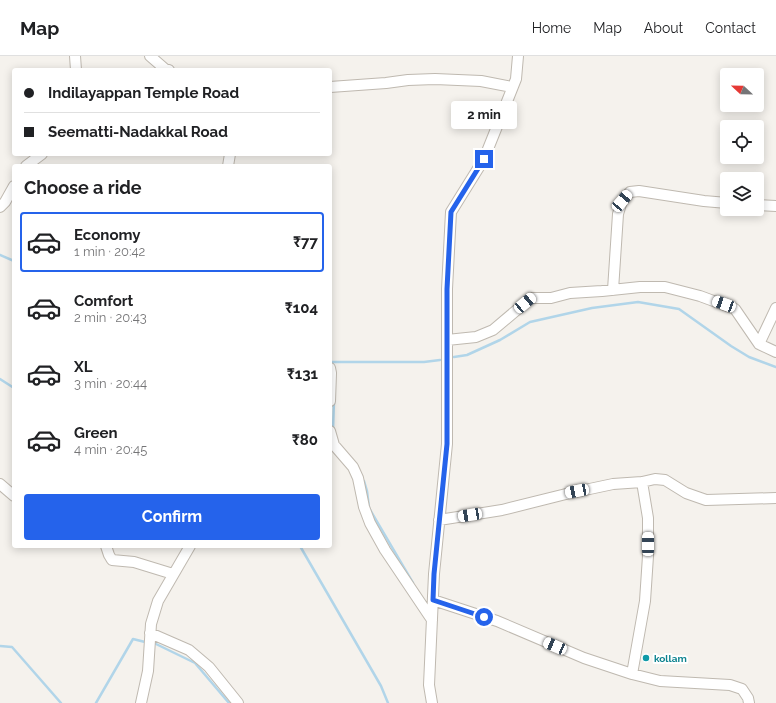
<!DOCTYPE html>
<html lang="en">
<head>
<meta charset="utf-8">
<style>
	body { margin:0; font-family:Raleway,sans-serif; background:#f6f6f6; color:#202124; height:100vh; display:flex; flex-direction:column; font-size:15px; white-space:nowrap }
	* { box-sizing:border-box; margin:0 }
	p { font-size:13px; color:#757577 }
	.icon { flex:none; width:22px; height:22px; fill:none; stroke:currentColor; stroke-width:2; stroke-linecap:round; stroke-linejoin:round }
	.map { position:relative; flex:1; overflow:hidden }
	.details { position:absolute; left:12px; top:108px; width:320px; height:384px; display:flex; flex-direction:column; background:#fff; border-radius:4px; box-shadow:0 2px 10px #0003 }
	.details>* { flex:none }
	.hud { position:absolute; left:12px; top:12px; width:320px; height:88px; border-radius:4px; box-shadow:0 2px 10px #0003; display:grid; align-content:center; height:88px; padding:0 12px; background:#fff }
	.needle { width:26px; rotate:292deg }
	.controls { position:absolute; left:720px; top:12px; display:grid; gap:8px }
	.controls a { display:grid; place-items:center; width:44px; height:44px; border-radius:4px; background:#fff; box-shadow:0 2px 10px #0003; font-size:20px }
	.end { position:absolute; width:18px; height:18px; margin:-9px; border:5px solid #2563eb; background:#fff; box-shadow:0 0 0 2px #fff }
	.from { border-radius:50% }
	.bubble { position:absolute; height:28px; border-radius:4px; background:#fff; box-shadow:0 2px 10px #0003; font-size:13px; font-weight:700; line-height:28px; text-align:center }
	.car { position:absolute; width:12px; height:24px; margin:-12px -6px; border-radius:5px; box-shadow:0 0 3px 1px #0007; background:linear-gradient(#fff 24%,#345 0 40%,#fff 0 76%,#345 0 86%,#fff 0) }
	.hud b { display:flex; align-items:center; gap:14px; height:38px; font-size:15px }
	.hud b+b { border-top:1px solid #e0e0e0 }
	.hud i { width:10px; height:10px; background:#202124 }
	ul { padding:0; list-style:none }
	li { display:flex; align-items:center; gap:12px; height:60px; margin:0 8px 6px; padding:0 4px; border:2px solid transparent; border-radius:4px }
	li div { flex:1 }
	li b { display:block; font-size:15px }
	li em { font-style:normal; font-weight:700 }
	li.on { border-color:#2563eb }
	li>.icon { width:36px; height:36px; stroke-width:1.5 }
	h2 { padding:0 12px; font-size:18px; line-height:48px }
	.action { display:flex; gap:8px; margin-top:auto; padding:8px 12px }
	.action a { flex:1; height:46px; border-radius:4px; background:#2563eb; color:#fff; font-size:16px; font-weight:700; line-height:46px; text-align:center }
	header { display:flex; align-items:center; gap:24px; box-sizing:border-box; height:56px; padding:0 20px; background:#fff; border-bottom:1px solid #e0e0e0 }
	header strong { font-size:19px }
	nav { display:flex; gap:22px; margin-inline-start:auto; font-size:14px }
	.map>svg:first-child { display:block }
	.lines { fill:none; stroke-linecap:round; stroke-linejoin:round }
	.stream { stroke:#b1d5e9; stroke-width:2.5 }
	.minor-casing { stroke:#bfb9b0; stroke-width:12 }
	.minor { stroke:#fff; stroke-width:10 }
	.route { stroke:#2563eb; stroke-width:5 }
	.culture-dot { fill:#0f9aa8; stroke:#fff; stroke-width:1.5 }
	.labels { text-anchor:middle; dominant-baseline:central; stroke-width:4; stroke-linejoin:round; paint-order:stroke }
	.culture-label { font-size:10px; font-weight:bold; fill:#0d838f; stroke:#fff; text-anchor:start }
</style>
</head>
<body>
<header>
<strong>Map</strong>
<nav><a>Home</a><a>Map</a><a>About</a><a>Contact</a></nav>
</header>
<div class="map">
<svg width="776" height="647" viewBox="0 0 776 647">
	<rect width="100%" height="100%" fill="#f5f2ed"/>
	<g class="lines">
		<path class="stream" d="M0,199L14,205
			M454,301L467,299L500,284L530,266L592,252L638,246L679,253L731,290L749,301L776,311
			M330,306H424L440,304
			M0,323L14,332
			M333,374L334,345
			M364,425L367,435L369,452L413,527
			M300,490L381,630L388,647
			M156,588L195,607L229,647
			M0,590L12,591L61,647
			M96,647L133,583L145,586"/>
		<g class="minor-casing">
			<path id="minor" d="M75,0L76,14
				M150,0L165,13L169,14
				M330,31L386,27L408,24L435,23L481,25L512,31
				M26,110L42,98
				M228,110L230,98
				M757,149L776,150
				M0,151L5,146L14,130
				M613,234L618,158L622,145L630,136L639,135L704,145L727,147
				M447,284L476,281L493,274L531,242H551L570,237L602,235L640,231H665L700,240L735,253L759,288L776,296
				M759,288L776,252
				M330,312L331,317L330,345
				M330,375L334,389L353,411L358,422L364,451L370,467L385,494L432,564
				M0,428L14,440
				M439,464L502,454L566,438L613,428L642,426L655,423L665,424L686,437L706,444L776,442
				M106,490L109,499L112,504L134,506L173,518
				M433,544L497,565L584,602L632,618L660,625L730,629L742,633L748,642L749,647
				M150,577L189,594L209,611L238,647
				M632,618L645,545L648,500V462L642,426
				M141,647L148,615L151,568L158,545L190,490
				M432,647L429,629L434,518L447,388V233L451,156L484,103L516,23L518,0"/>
		</g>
		<use href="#minor" class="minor"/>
	</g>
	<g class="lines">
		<path class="route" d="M484,103L451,156L447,233V388L434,518L433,544L484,561"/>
	</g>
	<circle class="culture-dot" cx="646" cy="602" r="4"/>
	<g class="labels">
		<g class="culture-label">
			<text x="654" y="602">kollam</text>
		</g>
	</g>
</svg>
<div class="controls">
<a><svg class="needle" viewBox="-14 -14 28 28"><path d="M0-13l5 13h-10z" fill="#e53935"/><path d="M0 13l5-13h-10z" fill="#757577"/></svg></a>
<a><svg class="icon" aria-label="locate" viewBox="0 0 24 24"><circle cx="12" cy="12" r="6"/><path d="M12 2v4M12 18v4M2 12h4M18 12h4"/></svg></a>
<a><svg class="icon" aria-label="layers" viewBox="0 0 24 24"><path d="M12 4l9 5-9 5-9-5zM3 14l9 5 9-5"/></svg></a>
</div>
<i class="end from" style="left:484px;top:561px"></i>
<i class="end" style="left:484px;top:103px"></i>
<div class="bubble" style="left:451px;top:45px;width:66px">2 min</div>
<i class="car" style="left:622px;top:145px;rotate:40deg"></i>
<i class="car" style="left:525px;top:247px;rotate:50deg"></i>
<i class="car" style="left:724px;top:248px;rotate:290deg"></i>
<i class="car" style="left:577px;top:435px;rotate:259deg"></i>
<i class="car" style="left:470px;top:459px;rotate:261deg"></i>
<i class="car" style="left:648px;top:488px;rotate:0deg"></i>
<i class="car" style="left:555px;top:590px;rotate:293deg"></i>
<div class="hud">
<b><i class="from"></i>Indilayappan Temple Road</b>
<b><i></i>Seematti-Nadakkal Road</b>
</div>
<section class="details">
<h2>Choose a ride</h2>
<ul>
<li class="on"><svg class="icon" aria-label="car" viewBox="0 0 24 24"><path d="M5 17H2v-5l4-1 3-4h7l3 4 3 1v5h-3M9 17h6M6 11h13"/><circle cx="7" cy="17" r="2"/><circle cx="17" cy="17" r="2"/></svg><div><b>Economy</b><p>1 min · 20:42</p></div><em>₹77</em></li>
<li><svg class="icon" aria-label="car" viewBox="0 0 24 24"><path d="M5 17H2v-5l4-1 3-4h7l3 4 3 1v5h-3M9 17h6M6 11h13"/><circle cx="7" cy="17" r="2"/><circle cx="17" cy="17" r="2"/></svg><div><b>Comfort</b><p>2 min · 20:43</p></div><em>₹104</em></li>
<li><svg class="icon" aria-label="car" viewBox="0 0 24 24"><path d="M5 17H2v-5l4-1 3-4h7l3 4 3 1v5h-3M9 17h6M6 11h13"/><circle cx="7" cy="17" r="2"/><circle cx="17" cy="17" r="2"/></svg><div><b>XL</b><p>3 min · 20:44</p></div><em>₹131</em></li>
<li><svg class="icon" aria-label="car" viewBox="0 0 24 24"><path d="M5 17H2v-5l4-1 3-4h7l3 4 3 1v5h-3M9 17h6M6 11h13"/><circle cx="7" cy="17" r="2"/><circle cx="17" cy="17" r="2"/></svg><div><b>Green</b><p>4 min · 20:45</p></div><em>₹80</em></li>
</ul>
<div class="action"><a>Confirm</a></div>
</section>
</div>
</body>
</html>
